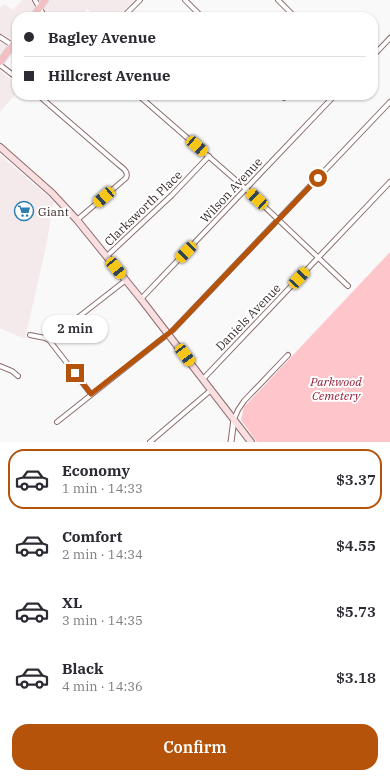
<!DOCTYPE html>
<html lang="en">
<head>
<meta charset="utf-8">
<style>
	body { margin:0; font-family:"IBM Plex Serif",serif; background:#f2f2f3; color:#2b2b33; height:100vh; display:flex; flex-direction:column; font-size:15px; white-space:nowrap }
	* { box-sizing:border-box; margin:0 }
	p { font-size:13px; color:#7c7c81 }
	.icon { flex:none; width:22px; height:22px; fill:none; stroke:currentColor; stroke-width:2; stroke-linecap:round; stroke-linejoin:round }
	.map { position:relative; height:442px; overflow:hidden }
	.details { display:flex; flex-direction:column; background:#fff; flex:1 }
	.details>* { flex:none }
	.top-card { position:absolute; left:12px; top:12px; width:366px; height:88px; border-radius:16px; box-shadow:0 1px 3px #0004; display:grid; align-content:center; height:88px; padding:0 12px; background:#fff }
	.end { position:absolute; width:18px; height:18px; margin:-9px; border:5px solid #b45309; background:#fff; box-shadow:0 0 0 2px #fff }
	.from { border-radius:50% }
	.bubble { position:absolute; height:28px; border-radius:14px; background:#fff; box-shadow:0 1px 3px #0004; font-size:13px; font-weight:600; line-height:28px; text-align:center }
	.car { position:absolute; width:12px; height:24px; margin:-12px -6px; border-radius:5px; box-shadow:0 0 3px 1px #0007; background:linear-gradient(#f5c518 24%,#345 0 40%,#f5c518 0 76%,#345 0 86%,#f5c518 0) }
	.top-card b { display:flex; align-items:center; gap:14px; height:38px; font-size:15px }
	.top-card b+b { border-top:1px solid #e1e1e2 }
	.top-card i { width:10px; height:10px; background:#2b2b33 }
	ul { padding:7px 0 0; list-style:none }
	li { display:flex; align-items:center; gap:12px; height:60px; margin:0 8px 6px; padding:0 4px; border:2px solid transparent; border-radius:16px }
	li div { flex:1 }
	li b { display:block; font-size:15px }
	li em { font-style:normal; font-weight:600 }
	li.current { border-color:#b45309 }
	li>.icon { width:36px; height:36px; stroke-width:1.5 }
	.button { display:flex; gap:8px; margin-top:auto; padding:8px 12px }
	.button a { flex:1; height:46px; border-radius:16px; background:#b45309; color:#fff; font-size:16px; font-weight:600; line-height:46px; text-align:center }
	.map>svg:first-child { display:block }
	.built { fill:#f4eaeb }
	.green { fill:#fec6ca }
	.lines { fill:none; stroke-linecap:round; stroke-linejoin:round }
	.minor-casing { stroke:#8d6c6e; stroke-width:6 }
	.tertiary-casing { stroke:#8d6c6e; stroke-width:7 }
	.secondary-casing { stroke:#8d6c6e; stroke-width:8 }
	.primary-casing { stroke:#d8d5d5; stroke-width:8 }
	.minor { stroke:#fff; stroke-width:4 }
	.tertiary { stroke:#fff; stroke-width:5 }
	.secondary { stroke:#fadfe1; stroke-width:6 }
	.primary { stroke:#f4bec3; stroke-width:6 }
	.route { stroke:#b45309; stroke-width:5 }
	.labels { text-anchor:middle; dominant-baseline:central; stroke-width:4; stroke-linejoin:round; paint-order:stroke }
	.street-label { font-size:12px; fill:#3a2c2c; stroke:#fff }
	.poi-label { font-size:12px; fill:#3a2c2c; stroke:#fff; text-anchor:start }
	.park-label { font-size:12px; font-style:italic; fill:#941e38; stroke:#fff }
</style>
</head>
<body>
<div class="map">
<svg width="390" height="442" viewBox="0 0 390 442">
	<rect width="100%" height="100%" fill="#f9f9f9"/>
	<path class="built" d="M22,0H134L118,17H98L87,9L81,17H17V54L14,51L0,71L17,84V92L0,112V8L4,4L13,10Z
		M0,155L32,183L54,201L46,247L25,339L0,328Z"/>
	<path class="green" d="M390,252V442H257L241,420L244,407Z"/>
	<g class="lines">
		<g class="minor-casing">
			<path id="minor" d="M35,0L43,14L46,17
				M185,0L202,17
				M278,0L295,17
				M123,17L140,0
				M0,37L12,45
				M373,56L390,38
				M0,65L17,78
				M38,95L119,165C123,168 129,172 126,178L77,220
				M138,95L246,189L348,286
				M281,95L284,98
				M107,256L172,195L209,156
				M141,299L335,95
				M30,335L45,338L49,340L91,394
				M49,340L126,280
				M0,366L12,371L18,376
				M203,379L390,182
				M234,419L238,410L244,401L288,355
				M57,422L173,330L390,102
				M150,442L211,390"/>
		</g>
		<g class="tertiary-casing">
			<path id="tertiary" d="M231,442L234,419"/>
		</g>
		<g class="secondary-casing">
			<path id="secondary" d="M0,147L52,193L77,220L141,299L251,442"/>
		</g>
		<g class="primary-casing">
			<path id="primary" d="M33,17L45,0
				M0,62L17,39"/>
		</g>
		<use href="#minor" class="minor"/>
		<use href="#tertiary" class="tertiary"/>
		<use href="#secondary" class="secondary"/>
		<use href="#primary" class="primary"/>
	</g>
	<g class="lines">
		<path class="route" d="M75,373L91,394L173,330L318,178"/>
	</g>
	<defs>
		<g id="supermarket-ring" transform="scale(1)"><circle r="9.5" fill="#fff" stroke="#2e7eb0" stroke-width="1.5"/><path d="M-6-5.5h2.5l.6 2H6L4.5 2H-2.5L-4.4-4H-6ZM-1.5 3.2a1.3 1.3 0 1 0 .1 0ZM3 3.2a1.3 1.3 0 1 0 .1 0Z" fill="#2e7eb0"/></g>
	</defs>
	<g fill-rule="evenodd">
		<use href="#supermarket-ring" x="24" y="211"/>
	</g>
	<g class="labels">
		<g class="street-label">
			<text transform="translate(231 190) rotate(-47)">Wilson Avenue</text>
			<text transform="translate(143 208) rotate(-44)">Clarksworth Place</text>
			<text transform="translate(248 317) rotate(-46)">Daniels Avenue</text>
		</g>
		<g class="poi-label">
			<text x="38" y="211">Giant</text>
		</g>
		<g class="park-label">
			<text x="336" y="381">Parkwood<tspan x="336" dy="14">Cemetery</tspan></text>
		</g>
	</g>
</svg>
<i class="end from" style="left:318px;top:178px"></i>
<i class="end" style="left:75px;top:373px"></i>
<div class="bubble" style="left:42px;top:315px;width:66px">2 min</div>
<i class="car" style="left:197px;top:146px;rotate:131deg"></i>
<i class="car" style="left:104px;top:197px;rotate:229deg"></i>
<i class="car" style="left:257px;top:199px;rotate:313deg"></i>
<i class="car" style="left:186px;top:252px;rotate:224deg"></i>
<i class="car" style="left:116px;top:268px;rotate:141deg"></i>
<i class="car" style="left:299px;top:278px;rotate:43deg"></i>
<i class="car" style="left:185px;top:355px;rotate:143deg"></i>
<div class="top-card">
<b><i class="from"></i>Bagley Avenue</b>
<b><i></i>Hillcrest Avenue</b>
</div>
</div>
<section class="details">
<ul>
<li class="current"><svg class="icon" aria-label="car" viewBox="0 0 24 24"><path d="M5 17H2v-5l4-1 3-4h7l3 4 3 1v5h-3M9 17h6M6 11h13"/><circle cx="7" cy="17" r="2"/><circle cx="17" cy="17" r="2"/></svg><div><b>Economy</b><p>1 min · 14:33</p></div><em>$3.37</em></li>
<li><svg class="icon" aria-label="car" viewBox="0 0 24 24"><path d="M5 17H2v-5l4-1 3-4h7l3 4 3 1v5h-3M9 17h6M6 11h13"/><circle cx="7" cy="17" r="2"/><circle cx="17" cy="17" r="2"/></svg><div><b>Comfort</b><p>2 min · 14:34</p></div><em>$4.55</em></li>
<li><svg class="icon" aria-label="car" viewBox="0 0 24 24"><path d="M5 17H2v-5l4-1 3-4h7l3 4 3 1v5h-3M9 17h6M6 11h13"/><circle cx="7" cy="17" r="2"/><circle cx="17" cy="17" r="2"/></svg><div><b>XL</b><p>3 min · 14:35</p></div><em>$5.73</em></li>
<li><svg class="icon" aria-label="car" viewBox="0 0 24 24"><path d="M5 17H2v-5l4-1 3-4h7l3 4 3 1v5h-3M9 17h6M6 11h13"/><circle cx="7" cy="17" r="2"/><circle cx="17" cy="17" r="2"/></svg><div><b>Black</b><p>4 min · 14:36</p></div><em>$3.18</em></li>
</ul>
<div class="button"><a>Confirm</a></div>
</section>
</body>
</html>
